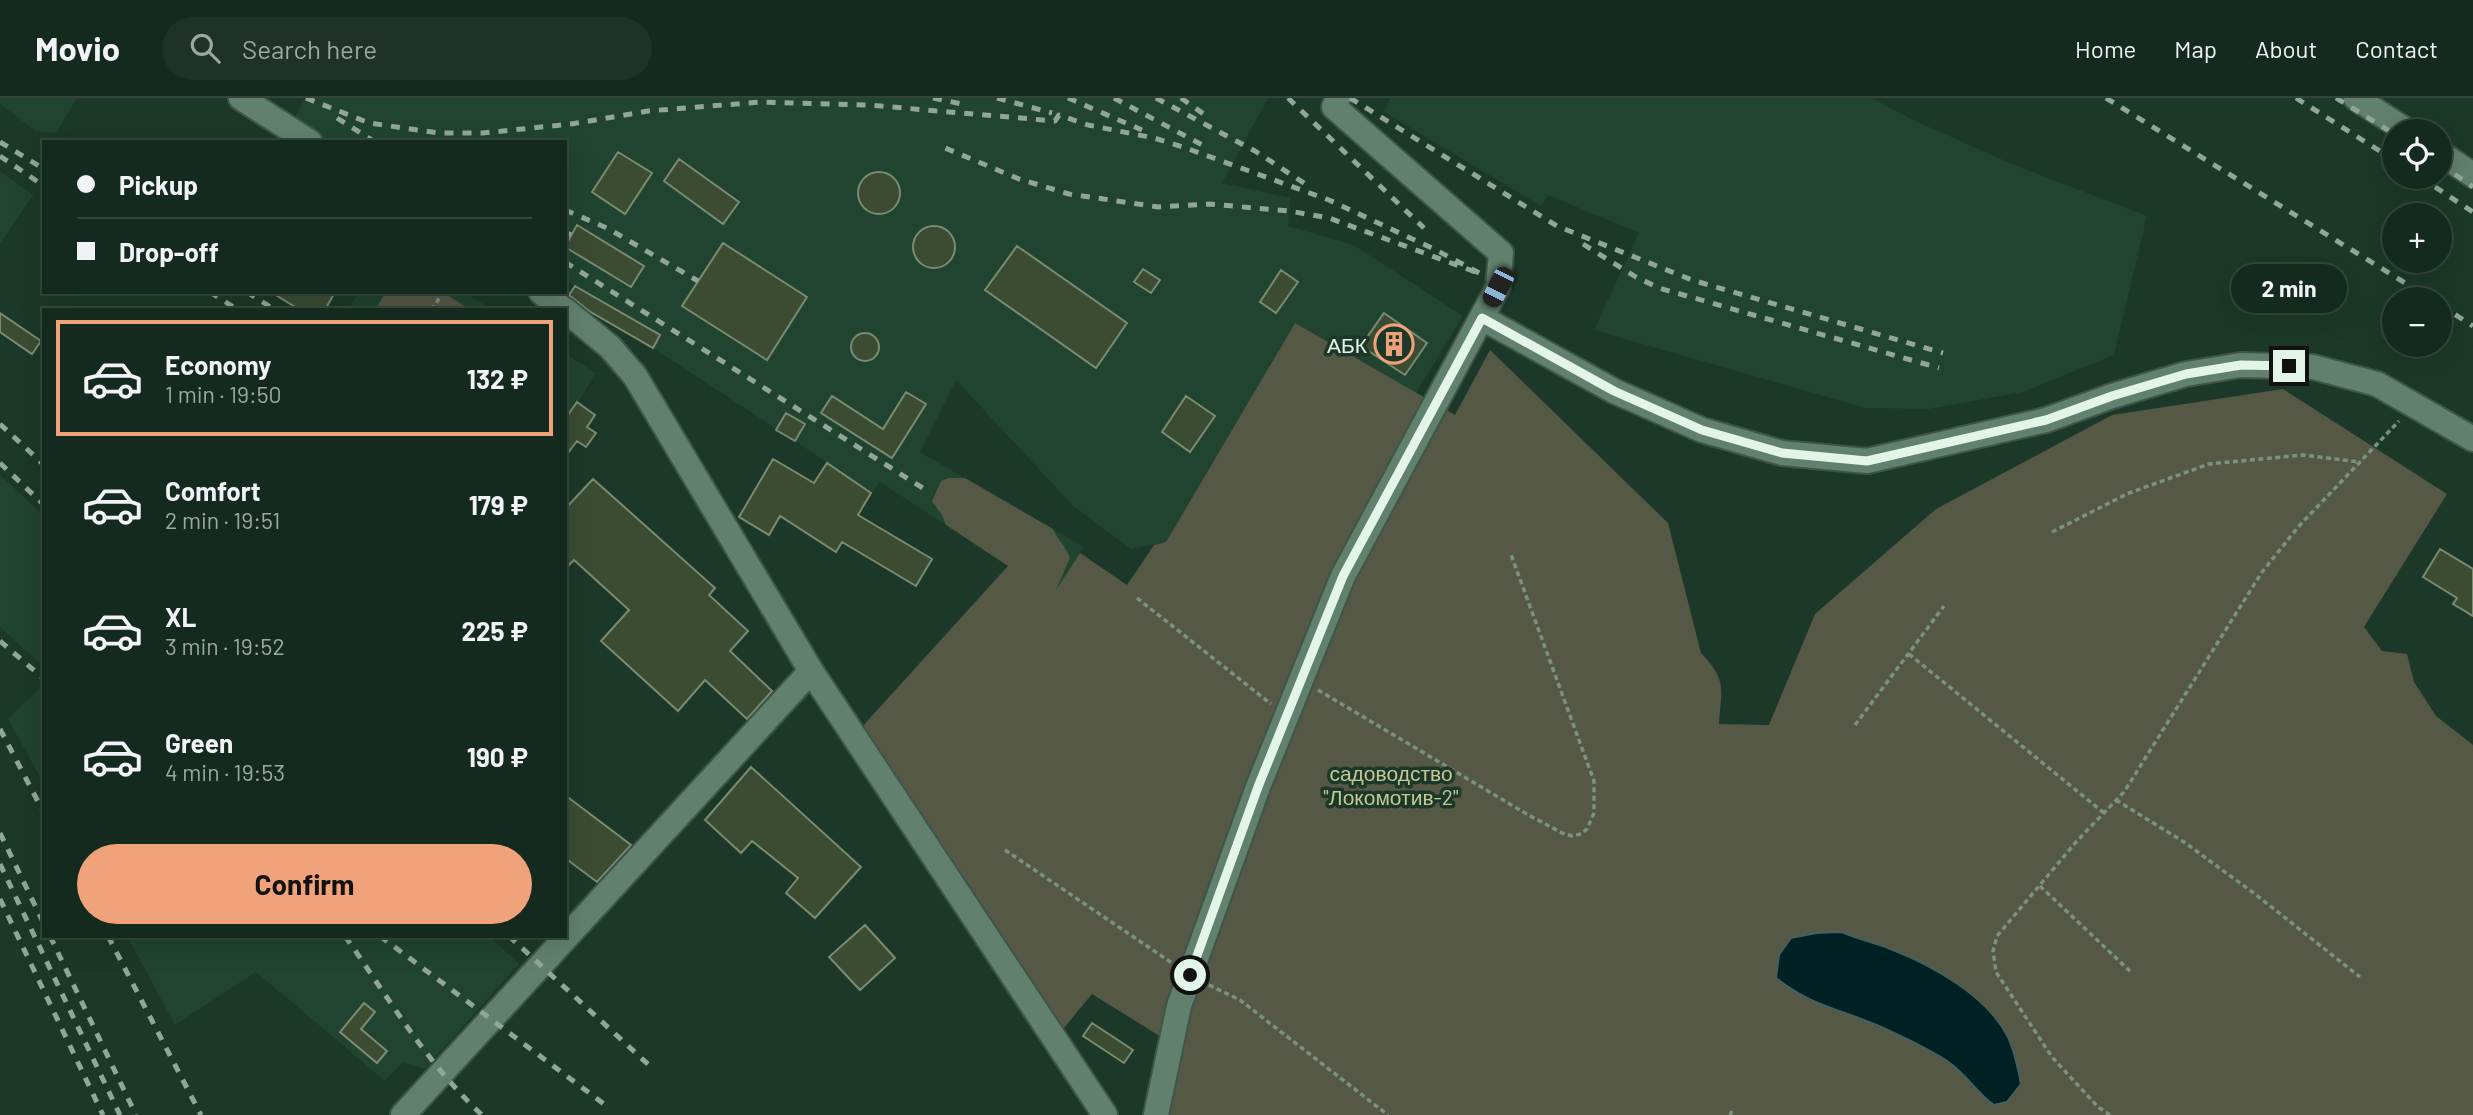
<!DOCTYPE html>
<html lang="en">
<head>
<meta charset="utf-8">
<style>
	body { margin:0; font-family:Barlow,sans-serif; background:#1e3227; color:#f1f3f6; height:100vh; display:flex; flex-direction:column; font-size:26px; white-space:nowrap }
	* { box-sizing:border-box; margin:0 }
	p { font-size:23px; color:#9da7a4 }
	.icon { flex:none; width:38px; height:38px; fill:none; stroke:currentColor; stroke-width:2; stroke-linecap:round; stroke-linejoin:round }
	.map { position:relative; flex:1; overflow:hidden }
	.side { position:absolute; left:42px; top:210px; width:525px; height:630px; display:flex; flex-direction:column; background:#152a1e; border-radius:0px; box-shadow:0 7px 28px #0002,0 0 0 2px #34463c }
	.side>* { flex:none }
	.hud { position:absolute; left:42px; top:42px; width:525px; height:154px; border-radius:0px; box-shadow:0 7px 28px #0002,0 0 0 2px #34463c; display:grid; align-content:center; height:154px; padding:0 35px; background:#152a1e }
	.fabs { position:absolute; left:2382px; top:21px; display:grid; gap:14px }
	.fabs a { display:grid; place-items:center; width:70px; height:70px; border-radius:50%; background:#152a1e; box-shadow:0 7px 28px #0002,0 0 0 2px #34463c; font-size:35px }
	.end { position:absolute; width:32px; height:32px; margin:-16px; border:9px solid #e3f4e9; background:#111; box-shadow:0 0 0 4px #111 }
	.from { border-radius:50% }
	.bubble { position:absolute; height:49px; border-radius:24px; background:#152a1e; box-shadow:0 7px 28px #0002,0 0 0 2px #34463c; font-size:23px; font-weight:700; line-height:49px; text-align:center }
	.car { position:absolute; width:21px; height:42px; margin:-21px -10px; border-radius:9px; box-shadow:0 0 5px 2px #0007; background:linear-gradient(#222 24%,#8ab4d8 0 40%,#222 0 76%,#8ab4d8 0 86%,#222 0) }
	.hud b { display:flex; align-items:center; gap:24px; height:66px; font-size:26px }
	.hud b+b { border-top:2px solid #34463c }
	.hud i { width:18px; height:18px; background:#f1f3f6 }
	ul { padding:12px 0 0; list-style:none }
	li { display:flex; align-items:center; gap:21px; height:116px; margin:0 14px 10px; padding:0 21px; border:4px solid transparent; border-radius:0px }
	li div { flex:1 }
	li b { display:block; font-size:26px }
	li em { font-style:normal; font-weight:700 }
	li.active { border-color:#f0a27a }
	li>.icon { width:63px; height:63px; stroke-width:1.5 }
	.action { display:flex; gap:14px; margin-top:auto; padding:14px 35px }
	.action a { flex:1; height:80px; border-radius:42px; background:#f0a27a; color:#111; font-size:28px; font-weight:700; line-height:80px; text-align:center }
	header { display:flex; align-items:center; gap:42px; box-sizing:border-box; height:98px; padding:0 35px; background:#152a1e; border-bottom:2px solid #34463c }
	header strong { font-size:33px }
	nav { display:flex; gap:38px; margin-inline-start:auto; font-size:24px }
	.search { width:490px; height:63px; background:#1e3227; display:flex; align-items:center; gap:18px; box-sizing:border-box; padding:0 24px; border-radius:38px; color:#9da7a4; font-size:26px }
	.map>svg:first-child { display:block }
	.built { fill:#204430 }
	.green { fill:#565846 }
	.water { fill:#002123; stroke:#44605e; stroke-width:2 }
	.building { fill:#3b4c33; stroke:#798b70; stroke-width:2 }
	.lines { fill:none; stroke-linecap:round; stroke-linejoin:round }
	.minor-casing { stroke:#3d5648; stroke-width:28 }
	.path { stroke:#7a9183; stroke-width:3.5; stroke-dasharray:5 3.5; stroke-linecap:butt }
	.minor { stroke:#61806d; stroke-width:24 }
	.rail { stroke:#91a699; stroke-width:5; stroke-dasharray:9 9; stroke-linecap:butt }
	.route { stroke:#e3f4e9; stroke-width:9 }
	.labels { text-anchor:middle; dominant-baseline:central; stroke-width:7; stroke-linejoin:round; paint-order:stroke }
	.poi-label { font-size:21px; fill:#e3f4e9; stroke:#1c3828; text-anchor:end }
	.park-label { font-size:21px; fill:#c3c994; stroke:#1c3828 }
</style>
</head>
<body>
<header>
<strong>Movio</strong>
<div class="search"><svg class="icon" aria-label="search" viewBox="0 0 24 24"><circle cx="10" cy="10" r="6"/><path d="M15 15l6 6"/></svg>Search here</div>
<nav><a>Home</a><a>Map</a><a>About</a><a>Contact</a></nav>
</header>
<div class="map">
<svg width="2473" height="1017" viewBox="0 0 2473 1017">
	<rect width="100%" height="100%" fill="#1c3828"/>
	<path class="built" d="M0,0H77L56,35L36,33L0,6Z
		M305,0H1268L1222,85L1290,100L1288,128L1354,147L1463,218L1416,295L1294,226L1166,444L1131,451L1073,408L956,282L920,354L1084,449L1053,497L880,384L871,395L795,343L653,250L568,200L575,188L565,182V44H325L293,23Z
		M1390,0H1872L1911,21L2012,66L2147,118L2114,257L2023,294L1929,311L1865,310L1594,232L1639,135L1548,97L1541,108L1384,14Z
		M0,73L33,97L0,146Z
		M359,194H465L492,212H348Z
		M565,256L596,275L578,304L595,317L565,359Z
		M0,377L44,418V569L0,529Z
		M44,586V686L8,621Z
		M127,838H489L519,866L425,971L403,964L385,983L256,874L175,927Z"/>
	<path class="green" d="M386,194H442L471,212H375Z
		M1295,225L1455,317L1490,252L1668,425L1701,555C1728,583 1721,591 1719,626L1769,627L1815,516L1936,411L2112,317L2283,291L2447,396L2364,529L2382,553L2407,556L2414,584L2436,618L2473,647V1017H1165L1179,950L1092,896L1059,936L860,631L1008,468L946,427L942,417L932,403L941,383L949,380H965L1053,431C1058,442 1066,449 1070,460L1056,492L1080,455L1127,487L1154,447L1166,444Z"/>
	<path class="water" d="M1842,834C1857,841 1873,844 1888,850C1930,866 1987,897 2008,939C2015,954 2018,970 2021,986L2007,1004L1994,1007C1976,995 1966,975 1947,963C1927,950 1901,938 1879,928C1842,912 1809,907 1776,880L1779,857L1791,840L1816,835Z"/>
	<path class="building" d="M618,54L652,75L625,116L592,94Z
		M679,61L739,104L723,126L664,83Z
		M858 95a21 21 0 1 1 42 0a21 21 0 1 1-42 0Z
		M577,127L644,168L631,189L565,149Z
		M913 149a21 21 0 1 1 42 0a21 21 0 1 1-42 0Z
		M723,145L807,199L767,262L682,208Z
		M1017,148L1127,225L1096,270L985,192Z
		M1143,171L1160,182L1151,195L1134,184Z
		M1281,172L1298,184L1276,215L1260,204Z
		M575,188L660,237L653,250L589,213L569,197Z
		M271,194H335L325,212H300Z
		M0,215L41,243L32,256L0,234Z
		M1384,215L1427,245L1405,277L1361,248Z
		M851 249a14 14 0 1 1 28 0a14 14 0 1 1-28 0Z
		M906,294L926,306L892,360L821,315L832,298L883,331Z
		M1186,298L1215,318L1190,354L1162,334Z
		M577,304L595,317L587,329L596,335L586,349L577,343L565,359V321Z
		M786,315L805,326L795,343L776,332Z
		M773,361L814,385L827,365L871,395L858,417L932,461L916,488L842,444L836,454L780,418L769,437L739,419Z
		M593,381L715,490L709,497L748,533L730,553L772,593L747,621L705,582L678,613L601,543L629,512L574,462L565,471V411Z
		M2440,451L2473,471V518L2453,506L2457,500L2423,479Z
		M751,669L861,769L815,820L786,795L798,780L752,743L741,755L705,722Z
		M565,697L631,747L597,784L565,760Z
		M865,827L895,860L860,892L829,859Z
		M364,905L375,914L361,931L387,953L377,965L340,934Z
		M1092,925L1133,952L1124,965L1083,938Z"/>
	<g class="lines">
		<g class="minor-casing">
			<path id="minor" d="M241,0L310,44
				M2356,0L2407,33
				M2440,55L2473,77
				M541,194L564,212
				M565,212L610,249L635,278L811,573L1105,1017
				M1482,220L1614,293L1702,332L1782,355L1867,363L2046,322L2112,298L2186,276L2241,267L2313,269L2377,286L2473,341
				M403,1017L811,573
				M1156,1017L1179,908L1258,689L1343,478L1498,189L1501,155L1334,9L1338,0"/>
		</g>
		<path class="path" d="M432,212L443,194
			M2052,434L2129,395L2209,366L2303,357L2360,364
			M1137,500L1271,606
			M1909,556L2104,715
			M1318,592L1525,715L1562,735L1572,738L1581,736L1587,731L1594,715V683L1510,454
			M1855,627L1944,508
			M2116,702L2184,744L2255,796L2360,879
			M1005,752L1172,865
			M2040,788L2132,875
			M1209,887L1240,902L1388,1017
			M1730,1017L1732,1013
			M2110,1017L2098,1009L2052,959L1996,874L1993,853L1997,838L2076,744L2124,694L2262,474L2299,428L2399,323"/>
		<use href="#minor" class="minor"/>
		<path class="rail" d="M306,0L369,25L439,35H483L571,26L648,13L761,4L868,7L1055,23L1059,17L1088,27L1154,40L1183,49L1329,102L1436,152L1481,176L1329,120L1289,113L1209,106L1158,109L1069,96L1019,81L938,47
			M933,0L962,6
			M997,0L1052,15
			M1068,0L1142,32
			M1114,0L1206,49
			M1156,0L1255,53L1310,89
			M1181,0L1205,17
			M1288,0L1424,130
			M1350,0L1557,128L1692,182L1943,255
			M2106,0L2431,201
			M2296,0L2394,62
			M2336,0L2394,36
			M337,20L375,44
			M0,44L44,71
			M0,58L44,88
			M2440,66L2473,89
			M2420,79L2473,114
			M565,112L607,130L698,183
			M565,134L571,137
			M1583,146L1636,179L1659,190L1939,270
			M565,164L929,394
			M210,194L238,212
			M247,194L275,212
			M2440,207L2473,228
			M0,326L44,367
			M0,365L44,407
			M0,543L44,581
			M0,631L44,715
			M0,735L44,826
			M0,766L120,1017
			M0,801L103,1017
			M50,838L136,1017
			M108,838L201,1017
			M345,838C388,899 427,966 482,1017
			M380,838L604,1006
			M509,838L651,969"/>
	</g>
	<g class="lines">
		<path class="route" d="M1190,877L1258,689L1343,478L1482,220L1614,293L1702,332L1782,355L1867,363L2046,322L2112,298L2186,276L2241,267L2289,268"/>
	</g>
	<defs>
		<g id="building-ring" transform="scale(2.0125)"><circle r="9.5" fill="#1c3828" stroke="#f0a27a" stroke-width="1.5"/><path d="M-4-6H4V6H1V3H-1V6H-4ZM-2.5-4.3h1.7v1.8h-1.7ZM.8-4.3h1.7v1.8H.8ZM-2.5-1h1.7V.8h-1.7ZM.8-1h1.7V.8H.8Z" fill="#f0a27a"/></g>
	</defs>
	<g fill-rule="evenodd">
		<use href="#building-ring" x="1394" y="246"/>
	</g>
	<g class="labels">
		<g class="poi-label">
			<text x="1367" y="246">АБК</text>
		</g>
		<g class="park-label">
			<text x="1391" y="674">садоводство<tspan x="1391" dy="24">"Локомотив-2"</tspan></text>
		</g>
	</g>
</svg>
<div class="fabs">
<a><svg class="icon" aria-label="locate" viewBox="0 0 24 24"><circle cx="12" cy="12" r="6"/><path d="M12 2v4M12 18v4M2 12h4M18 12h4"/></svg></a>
<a>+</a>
<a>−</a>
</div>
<i class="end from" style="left:1190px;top:877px"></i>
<i class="end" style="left:2289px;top:268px"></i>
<div class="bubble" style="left:2231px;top:166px;width:116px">2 min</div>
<i class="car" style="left:1498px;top:189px;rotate:207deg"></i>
<div class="hud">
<b><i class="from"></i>Pickup</b>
<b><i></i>Drop-off</b>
</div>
<section class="side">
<ul>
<li class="active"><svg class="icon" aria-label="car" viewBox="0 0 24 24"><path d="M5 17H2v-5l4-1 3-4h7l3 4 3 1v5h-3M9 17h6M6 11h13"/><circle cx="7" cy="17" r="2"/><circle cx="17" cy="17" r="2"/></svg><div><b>Economy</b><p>1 min · 19:50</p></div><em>132 ₽</em></li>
<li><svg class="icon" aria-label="car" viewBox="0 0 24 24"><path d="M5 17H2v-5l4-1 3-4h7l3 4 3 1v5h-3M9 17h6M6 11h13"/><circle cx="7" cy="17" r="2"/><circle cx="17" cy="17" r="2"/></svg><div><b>Comfort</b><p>2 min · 19:51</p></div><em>179 ₽</em></li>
<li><svg class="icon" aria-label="car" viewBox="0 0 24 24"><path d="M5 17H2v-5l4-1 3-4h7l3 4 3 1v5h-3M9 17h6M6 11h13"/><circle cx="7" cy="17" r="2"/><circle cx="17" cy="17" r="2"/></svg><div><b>XL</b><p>3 min · 19:52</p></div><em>225 ₽</em></li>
<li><svg class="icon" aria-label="car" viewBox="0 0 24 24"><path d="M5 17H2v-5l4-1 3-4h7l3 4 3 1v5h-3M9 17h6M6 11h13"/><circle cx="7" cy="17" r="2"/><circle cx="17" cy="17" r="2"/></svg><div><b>Green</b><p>4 min · 19:53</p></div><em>190 ₽</em></li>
</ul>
<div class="action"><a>Confirm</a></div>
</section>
</div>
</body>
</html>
